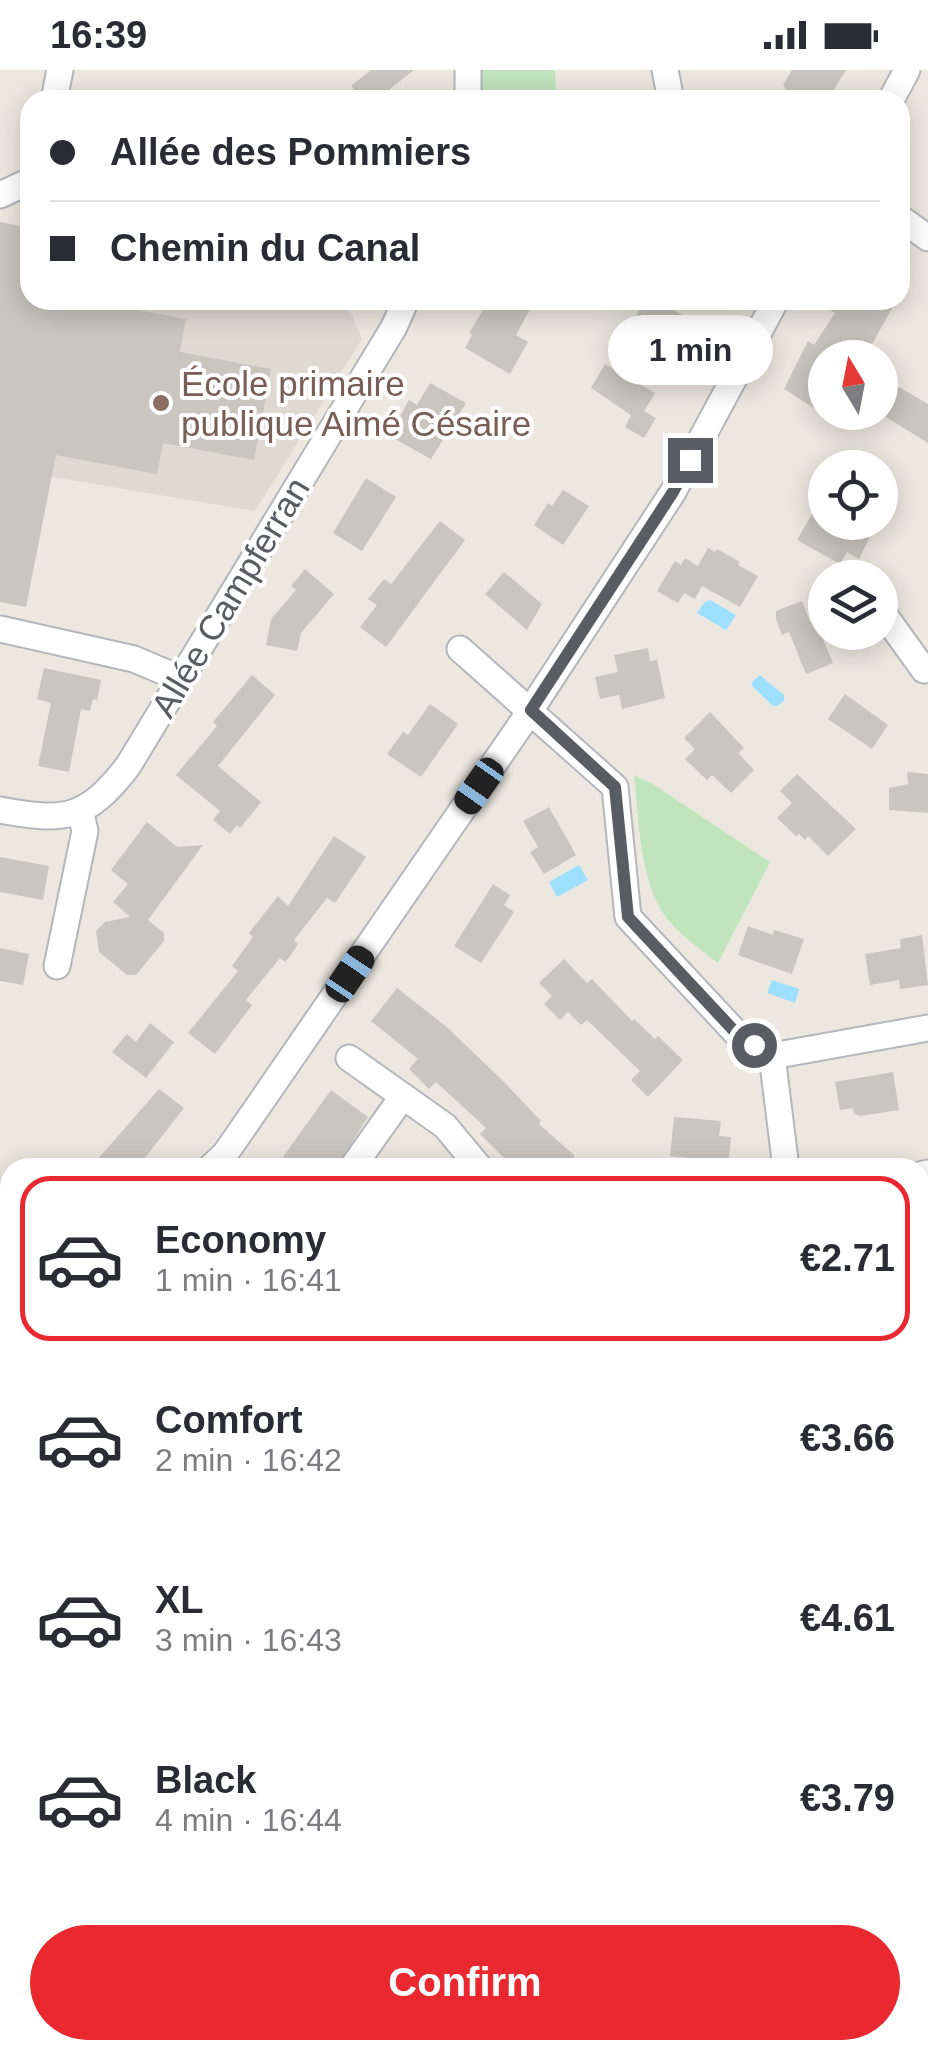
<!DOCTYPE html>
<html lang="en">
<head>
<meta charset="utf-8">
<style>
	body { margin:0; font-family:Helvetica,sans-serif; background:#f7f7f7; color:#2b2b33; height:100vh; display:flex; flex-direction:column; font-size:38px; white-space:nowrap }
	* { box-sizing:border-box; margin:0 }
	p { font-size:32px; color:#7c7c81 }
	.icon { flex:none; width:55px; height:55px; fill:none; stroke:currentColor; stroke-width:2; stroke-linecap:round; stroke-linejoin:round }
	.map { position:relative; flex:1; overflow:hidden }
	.sheet { position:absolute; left:0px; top:1088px; width:930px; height:902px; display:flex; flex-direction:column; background:#fff; border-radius:30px 30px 0 0; box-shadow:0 5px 25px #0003 }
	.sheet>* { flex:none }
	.guide { position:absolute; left:20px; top:20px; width:890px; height:220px; border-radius:30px; box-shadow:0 5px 25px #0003; display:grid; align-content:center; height:220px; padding:0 30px; background:#fff }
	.needle { width:65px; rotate:350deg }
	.fabs { position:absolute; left:808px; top:270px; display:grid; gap:20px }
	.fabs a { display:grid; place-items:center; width:90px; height:90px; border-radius:50%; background:#fff; box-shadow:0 5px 25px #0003; font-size:50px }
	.end { position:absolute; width:45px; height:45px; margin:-22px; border:12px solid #595d61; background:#fff; box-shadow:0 0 0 5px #fff }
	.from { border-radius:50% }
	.bubble { position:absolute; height:70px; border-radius:35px; background:#fff; box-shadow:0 5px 25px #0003; font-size:32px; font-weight:700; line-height:70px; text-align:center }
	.car { position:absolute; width:30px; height:60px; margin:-30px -15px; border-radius:12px; box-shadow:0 0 8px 2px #0007; background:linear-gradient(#222 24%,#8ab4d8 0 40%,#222 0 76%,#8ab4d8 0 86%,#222 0) }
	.guide b { display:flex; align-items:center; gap:35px; height:95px; font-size:38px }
	.guide b+b { border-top:2px solid #e1e1e2 }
	.guide i { width:25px; height:25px; background:#2b2b33 }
	ul { padding:18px 0 0; list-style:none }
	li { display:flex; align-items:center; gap:30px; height:165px; margin:0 20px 15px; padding:0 10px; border:5px solid transparent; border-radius:30px }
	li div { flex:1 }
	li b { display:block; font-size:38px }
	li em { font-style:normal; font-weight:700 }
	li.on { border-color:#e9282f }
	li>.icon { width:90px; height:90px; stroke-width:1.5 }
	.action { display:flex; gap:20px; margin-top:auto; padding:20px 30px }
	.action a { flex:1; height:115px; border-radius:60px; background:#e9282f; color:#fff; font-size:40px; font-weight:700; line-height:115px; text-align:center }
	.status { display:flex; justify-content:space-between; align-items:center; height:70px; padding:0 50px; background:#fff; direction:ltr }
	.status svg { height:28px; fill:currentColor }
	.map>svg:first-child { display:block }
	.commercial { fill:#feefd3 }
	.education { fill:#ded9d1 }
	.green { fill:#c0e4bb }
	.water { fill:#9cdfff }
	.building { fill:#c9c5bf }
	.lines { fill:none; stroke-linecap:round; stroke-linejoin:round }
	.minor-casing { stroke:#b3b7bb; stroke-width:29 }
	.primary-casing { stroke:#f2b353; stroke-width:44 }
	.minor { stroke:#fff; stroke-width:25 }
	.primary { stroke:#ffe5a1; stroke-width:40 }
	.route { stroke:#595d61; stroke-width:12 }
	.education-dot { fill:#8d6e63; stroke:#fff; stroke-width:4 }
	.labels { text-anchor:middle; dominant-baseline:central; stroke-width:8; stroke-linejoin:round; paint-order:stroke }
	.education-label { font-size:35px; fill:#785e54; stroke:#fff; text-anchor:start }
	.street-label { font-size:35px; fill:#595d61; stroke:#fff }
</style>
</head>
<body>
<div class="status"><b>16:39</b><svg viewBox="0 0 49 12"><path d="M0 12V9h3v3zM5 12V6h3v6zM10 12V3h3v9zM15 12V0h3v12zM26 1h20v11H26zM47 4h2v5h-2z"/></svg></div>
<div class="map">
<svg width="928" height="1989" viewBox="0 0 928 1989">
	<rect width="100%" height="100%" fill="#ece8e0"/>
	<path class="commercial" d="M928,1764V1989H672L664,1980H920V1769Z"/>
	<path class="education" d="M0,153L30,230H329L351,243L362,269L255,441L0,398Z"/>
	<path class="green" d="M482,0H555L556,30H431L480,7Z
		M634,705L653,714L770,792L718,893C699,878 672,860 660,838C639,800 639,747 634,705Z"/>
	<path class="water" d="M710,530L736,545L726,560L697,543L704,533Z
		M760,605L784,625V630L778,636H773L753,617L752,612Z
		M579,795L588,810L557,827L549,812Z
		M772,910L799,919L795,933L767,923Z"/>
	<path class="building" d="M371,0H414L376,30H363L351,16Z
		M792,0H846L833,21L819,25L816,30H794L783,15Z
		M0,152L30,158V230H86L186,249L180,282L271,299L254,390L163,373L157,404L56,385L26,537L0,532Z
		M489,230H535L516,265L528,272L510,304L465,278L472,265L469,263Z
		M645,230H657L710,261L698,282L682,273L680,276L635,247Z
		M813,230H897L864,288H825V345L784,319L808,271L814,275L835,243Z
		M605,294L655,323L644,341L656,348L644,368L625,357L631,345L591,318Z
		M880,306L928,334V373L886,347L883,337L880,338Z
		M430,313L466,333L431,389L389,366L409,330L417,335Z
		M366,408L396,427L362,481L333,463Z
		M563,420L589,436L563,475L534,455L548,433L552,436Z
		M825,421V452H877L859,489L847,482L840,494L797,470Z
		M440,451L465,470L386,577L360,557L377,535L368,529L384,509L391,514Z
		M708,478L715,482L717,479L740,492L738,495L758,506L740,537L702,516L695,529L684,523L678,533L657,521L675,491L681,495L685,488L698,496Z
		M305,499L334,524L301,563L297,581L266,575L271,549L296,520L291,516Z
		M504,502L542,534L527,560L485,524Z
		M802,531L810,552L815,550L833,593L806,604L789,562L782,565L776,549V541Z
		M648,578L650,592L657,589L665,628L622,639L619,625L600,629L595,607L618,602L614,585Z
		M44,598L101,610L97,630L93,629L90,641L81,639L69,702L38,696L51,633L37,629Z
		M252,605L275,625L218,696L261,732L240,758L237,755L230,764L213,750L220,741L176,705L217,656L213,652Z
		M845,624L888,655L872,679L828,649Z
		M430,634L458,654L421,707L387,684L403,662L408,665Z
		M710,642L744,678L738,683L754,700L731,723L712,705L707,710L685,689L695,679L684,668Z
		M907,702L928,704V743L889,740V718L908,714Z
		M797,704L856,759L828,786L808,766L805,770L799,764L796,766L777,748L792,733L780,721Z
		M549,737L576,785L544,804L530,782L538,777L523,751Z
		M147,752L177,777L203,775L148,850L164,863V871L136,905H127L99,882L96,861L105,852L130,847L113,832L128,814L111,800Z
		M334,766L366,787L335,833L327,828L294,870L298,874L293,882L285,892L280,888L246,930L252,935L215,984L188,963L238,901L232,896L253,867L249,863L278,826L288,836Z
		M0,787L49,796L43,830L0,822Z
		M493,814L510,825L504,835L514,842L481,893L454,876Z
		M748,856L773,865L774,860L804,869L792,904L738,885Z
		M922,865L928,915L900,919L899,910L870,915L865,884L901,878L900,869Z
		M0,878L29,884L23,915L0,911Z
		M564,889L587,913L592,909L632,951L634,949L655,969L658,966L683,990L648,1027L631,1010L640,1001L587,950L581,955L568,942L560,950L544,934L552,926L539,913Z
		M397,918L448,958L504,1012L541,1051L539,1054L575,1086L564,1098H514L480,1064L486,1058L436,1012L429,1019L409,999L418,989L371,951Z
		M150,953L174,972L146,1008L112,982L127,964L136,972Z
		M893,1002L899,1040L860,1046L854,1044L853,1038L840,1040L835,1012Z
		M159,1019L184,1038L137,1098H90Z
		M331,1020L368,1047L336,1098H275Z
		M674,1047L721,1051L719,1066L731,1067L728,1097L699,1095V1089L670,1086Z"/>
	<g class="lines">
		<g class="minor-casing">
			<path id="minor" d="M468,0V30
				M665,0L671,30
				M54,30L60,0
				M891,30L907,0
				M0,125L30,111
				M900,148L928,168
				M883,543L924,600L928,597
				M0,559L134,589L181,609
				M460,579L615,717L628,847L737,964L772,986L786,1098
				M0,740C65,752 86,750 128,696L394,257L406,230
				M57,896L85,761L80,740
				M772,986L928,958
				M349,988L445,1056L480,1098
				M210,1098L225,1084L241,1061L522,653L673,422L776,230
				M352,1098L403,1026
				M920,1105L928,1103
				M0,1220L10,1214
				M0,1361L10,1358
				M920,1368L928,1378
				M920,1442L928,1438"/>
		</g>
		<g class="primary-casing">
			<path id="primary" d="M0,1501L10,1508
				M0,1554L10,1561
				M539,1980L548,1989
				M597,1980L606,1989"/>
		</g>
		<use href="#minor" class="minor"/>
		<use href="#primary" class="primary"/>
	</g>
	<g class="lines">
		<path class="route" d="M690,390L673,422L531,640L615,717L628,847L737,964L754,975"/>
	</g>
	<circle class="education-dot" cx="161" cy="333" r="10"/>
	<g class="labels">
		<g class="education-label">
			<text x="181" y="313">École primaire<tspan x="181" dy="40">publique Aimé Césaire</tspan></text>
		</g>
		<g class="street-label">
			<text transform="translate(230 527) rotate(-59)">Allée Campferran</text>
		</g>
	</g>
</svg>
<div class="fabs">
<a><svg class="needle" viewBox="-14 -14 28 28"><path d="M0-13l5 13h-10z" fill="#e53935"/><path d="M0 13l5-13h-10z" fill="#7c7c81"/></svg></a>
<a><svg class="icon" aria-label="locate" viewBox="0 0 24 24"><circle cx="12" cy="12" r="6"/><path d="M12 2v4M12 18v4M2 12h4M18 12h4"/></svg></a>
<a><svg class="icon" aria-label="layers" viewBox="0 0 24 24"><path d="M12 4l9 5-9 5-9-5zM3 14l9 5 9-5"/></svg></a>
</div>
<i class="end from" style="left:754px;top:975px"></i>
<i class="end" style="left:690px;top:390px"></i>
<div class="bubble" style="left:608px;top:245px;width:165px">1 min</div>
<i class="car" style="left:479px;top:716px;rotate:215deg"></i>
<i class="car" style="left:350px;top:904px;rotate:34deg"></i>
<div class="guide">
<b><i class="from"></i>Allée des Pommiers</b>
<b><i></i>Chemin du Canal</b>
</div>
<section class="sheet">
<ul>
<li class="on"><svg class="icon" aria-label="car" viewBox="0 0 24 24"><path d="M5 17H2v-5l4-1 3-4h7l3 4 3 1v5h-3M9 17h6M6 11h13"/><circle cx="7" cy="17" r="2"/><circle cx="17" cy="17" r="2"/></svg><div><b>Economy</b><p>1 min · 16:41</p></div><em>€2.71</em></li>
<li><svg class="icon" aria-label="car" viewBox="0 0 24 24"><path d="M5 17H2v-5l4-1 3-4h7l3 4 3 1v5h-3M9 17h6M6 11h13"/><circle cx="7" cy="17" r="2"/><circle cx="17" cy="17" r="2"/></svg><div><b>Comfort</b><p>2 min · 16:42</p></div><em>€3.66</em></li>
<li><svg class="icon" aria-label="car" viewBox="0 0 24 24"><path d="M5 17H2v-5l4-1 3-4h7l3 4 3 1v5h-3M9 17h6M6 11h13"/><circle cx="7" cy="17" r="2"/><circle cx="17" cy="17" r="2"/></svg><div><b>XL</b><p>3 min · 16:43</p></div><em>€4.61</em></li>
<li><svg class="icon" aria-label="car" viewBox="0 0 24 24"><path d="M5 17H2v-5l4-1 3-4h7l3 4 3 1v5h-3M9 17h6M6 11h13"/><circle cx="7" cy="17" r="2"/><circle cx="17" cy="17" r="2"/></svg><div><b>Black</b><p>4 min · 16:44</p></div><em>€3.79</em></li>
</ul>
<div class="action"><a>Confirm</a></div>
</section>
</div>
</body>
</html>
